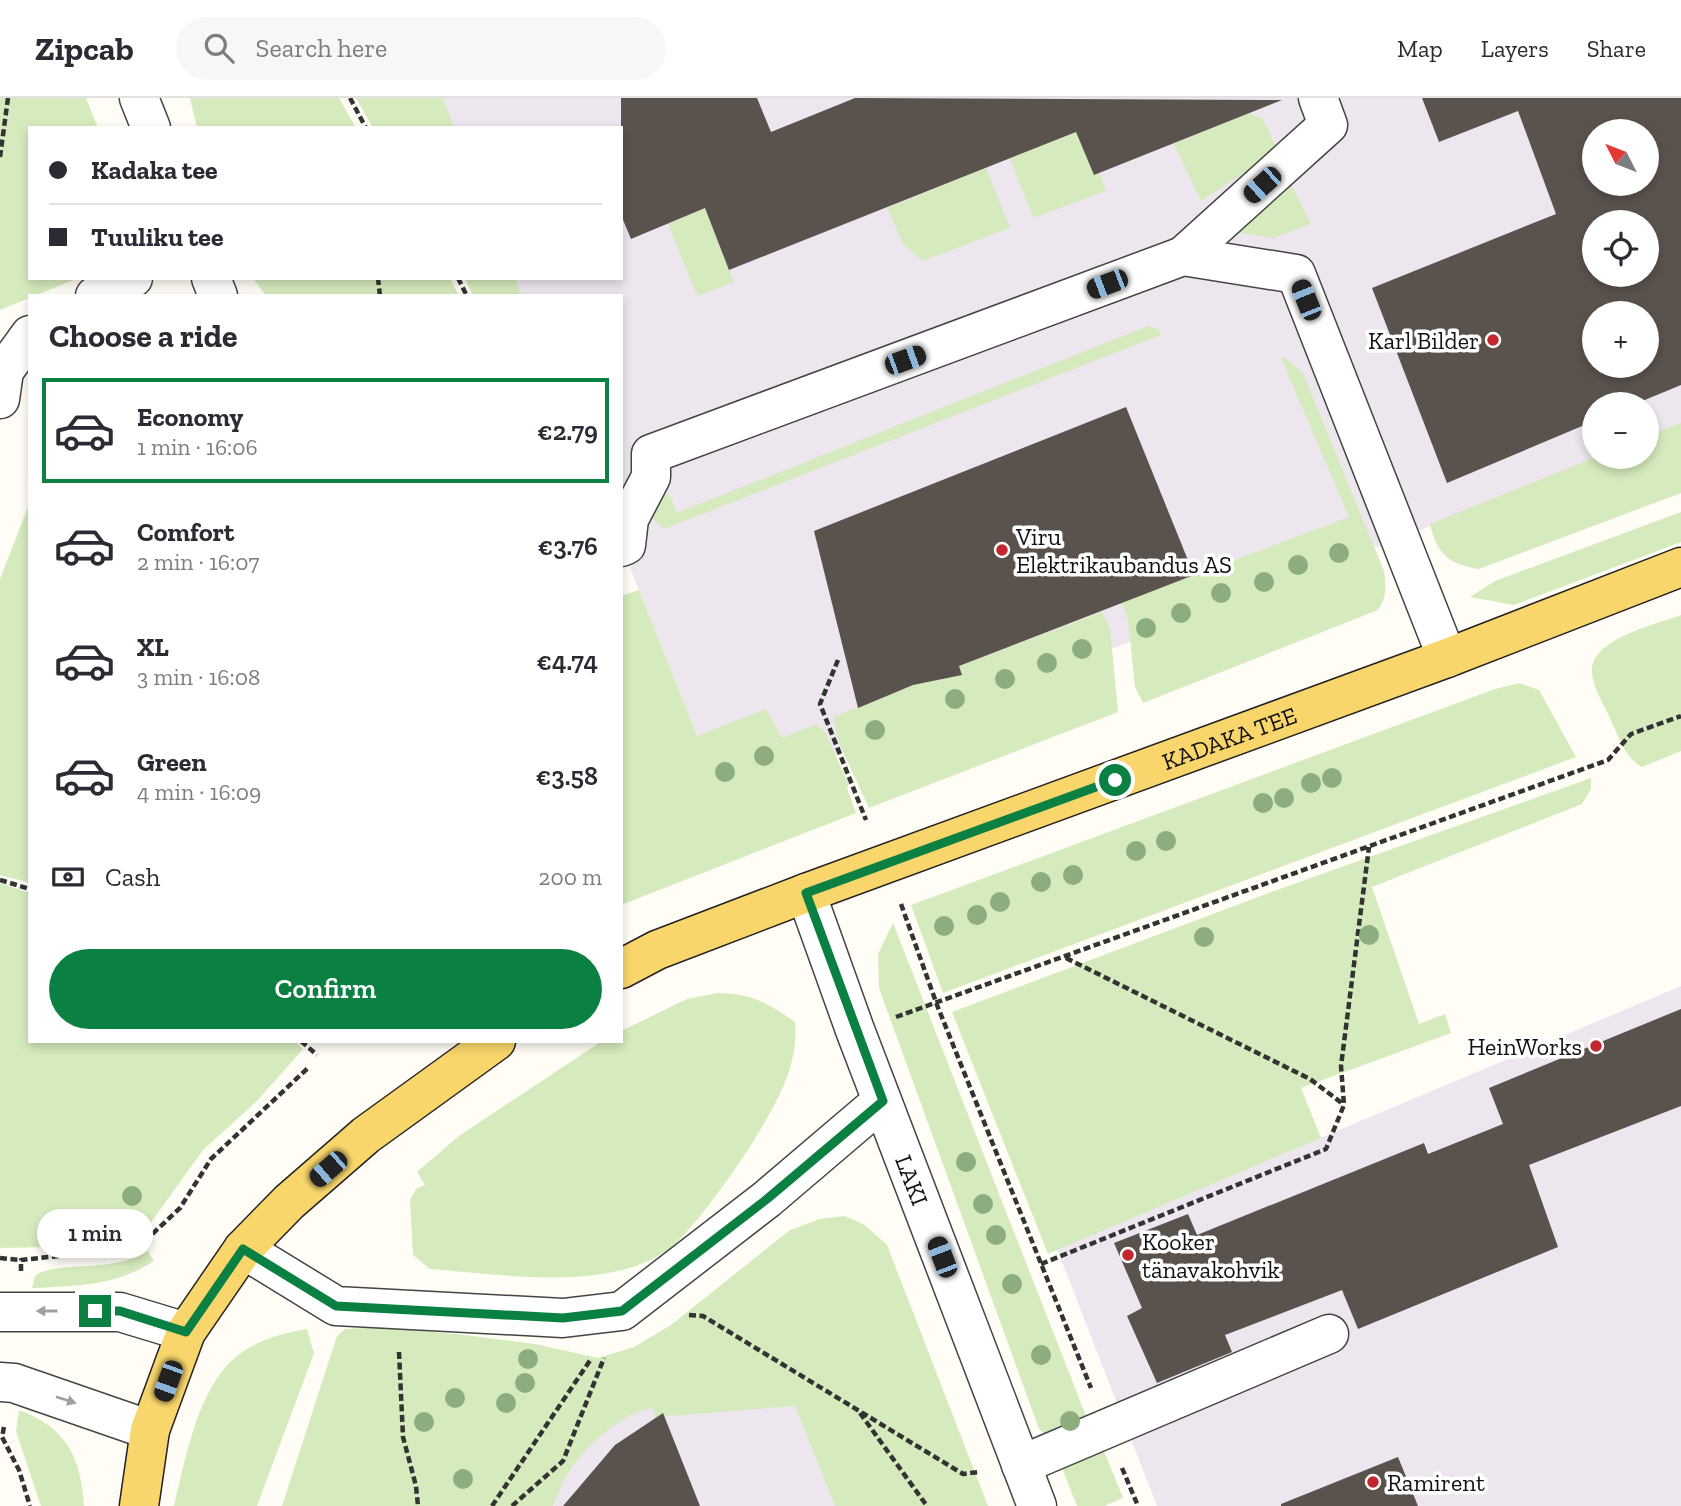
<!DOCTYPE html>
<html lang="en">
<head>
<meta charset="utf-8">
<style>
	body { margin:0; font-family:"Zilla Slab",serif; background:#f7f7f7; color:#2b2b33; height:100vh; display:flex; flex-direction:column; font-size:26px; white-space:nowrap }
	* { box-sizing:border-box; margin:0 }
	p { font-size:23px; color:#7c7c81 }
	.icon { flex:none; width:38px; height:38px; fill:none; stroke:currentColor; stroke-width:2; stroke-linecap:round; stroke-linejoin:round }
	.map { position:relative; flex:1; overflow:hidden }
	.side { position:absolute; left:28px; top:196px; width:595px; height:749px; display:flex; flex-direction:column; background:#fff; border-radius:0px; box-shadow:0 4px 10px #0003 }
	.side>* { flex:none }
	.hud { position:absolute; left:28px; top:28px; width:595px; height:154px; border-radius:0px; box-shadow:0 4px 10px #0003; display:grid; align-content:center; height:154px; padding:0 21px; background:#fff }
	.needle { width:46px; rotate:312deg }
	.tools { position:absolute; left:1582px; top:21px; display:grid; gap:14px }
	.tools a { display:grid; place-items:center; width:77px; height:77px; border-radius:50%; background:#fff; box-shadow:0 4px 10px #0003; font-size:35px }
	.end { position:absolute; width:32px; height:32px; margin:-16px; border:9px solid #0b8043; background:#fff; box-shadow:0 0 0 4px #fff }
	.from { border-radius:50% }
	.bubble { position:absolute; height:49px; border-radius:24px; background:#fff; box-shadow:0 4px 10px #0003; font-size:23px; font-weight:600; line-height:49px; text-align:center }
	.car { position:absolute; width:21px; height:42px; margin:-21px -10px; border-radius:9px; box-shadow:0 0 5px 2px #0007; background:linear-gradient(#222 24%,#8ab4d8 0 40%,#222 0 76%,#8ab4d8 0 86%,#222 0) }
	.hud b { display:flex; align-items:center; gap:24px; height:66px; font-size:26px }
	.hud b+b { border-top:2px solid #e1e1e2 }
	.hud i { width:18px; height:18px; background:#2b2b33 }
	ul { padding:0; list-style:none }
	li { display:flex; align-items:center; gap:21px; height:105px; margin:0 14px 10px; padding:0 7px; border:4px solid transparent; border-radius:0px }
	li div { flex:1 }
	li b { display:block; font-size:26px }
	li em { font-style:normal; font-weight:600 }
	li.selected { border-color:#0b8043 }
	li>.icon { width:63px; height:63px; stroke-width:1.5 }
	h2 { padding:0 21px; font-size:32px; line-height:84px }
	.pay { display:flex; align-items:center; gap:18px; height:77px; padding:0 21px; font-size:26px }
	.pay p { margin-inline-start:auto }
	.primary-button { display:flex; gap:14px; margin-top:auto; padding:14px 21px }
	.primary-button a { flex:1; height:80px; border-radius:42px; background:#0b8043; color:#fff; font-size:28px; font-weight:600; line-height:80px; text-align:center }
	header { display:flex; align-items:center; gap:42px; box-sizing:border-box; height:98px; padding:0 35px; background:#fff; border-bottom:2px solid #e1e1e2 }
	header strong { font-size:33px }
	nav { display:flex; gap:38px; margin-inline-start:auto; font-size:24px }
	.search { width:490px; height:63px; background:#f7f7f7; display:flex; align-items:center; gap:18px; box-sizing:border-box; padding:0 24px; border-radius:38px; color:#7c7c81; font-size:26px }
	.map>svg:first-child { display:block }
	.industrial { fill:#eee6ef; fill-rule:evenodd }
	.green { fill:#d5ebbd }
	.building { fill:#5a524d; fill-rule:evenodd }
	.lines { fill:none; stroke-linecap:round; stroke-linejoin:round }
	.minor-casing { stroke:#444; stroke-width:41 }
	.major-casing { stroke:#222; stroke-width:41 }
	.path { stroke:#333; stroke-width:4.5; stroke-dasharray:7 3.5; stroke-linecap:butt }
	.minor { stroke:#fff; stroke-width:38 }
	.major { stroke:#f9d66b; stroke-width:38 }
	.tree { fill:#8dad7f }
	.oneway { fill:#a0a0a0 }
	.route { stroke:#0b8043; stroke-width:9 }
	.poi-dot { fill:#c4262e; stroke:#fff; stroke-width:2.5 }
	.labels { text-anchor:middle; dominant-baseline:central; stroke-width:7; stroke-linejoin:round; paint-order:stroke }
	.poi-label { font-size:24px; fill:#111; stroke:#fff; text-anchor:start }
	.street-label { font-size:24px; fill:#111; stroke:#fff }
</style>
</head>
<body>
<header>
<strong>Zipcab</strong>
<div class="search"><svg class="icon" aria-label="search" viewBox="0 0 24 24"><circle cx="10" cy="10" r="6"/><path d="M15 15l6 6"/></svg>Search here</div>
<nav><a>Map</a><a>Layers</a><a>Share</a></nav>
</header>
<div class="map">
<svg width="1681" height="1408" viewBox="0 0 1681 1408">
	<rect width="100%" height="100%" fill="#fffdf5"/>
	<path class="industrial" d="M443,0H1681V331L1647,345V306H1594V359H1610L722,701L621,447V198H522L515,180H621V30H455ZM1594,33H1647V86H1594ZM1594,124H1647V177H1594ZM1594,215H1647V268H1594Z
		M1681,888V1408H1157L1057,1151Z
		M802,1188L878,1408H535L585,1302Z"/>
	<path class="green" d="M0,0H86L98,30H30V180H78L0,212Z
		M190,0H339L356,30H197Z
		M356,0H443L455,30H373Z
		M1249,15L1263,21L1278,53L1201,103L1174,46Z
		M1076,34L1094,77L1099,75L1106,93L1033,120L1010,60Z
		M986,70L1010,130L923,163L903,146L887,110Z
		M1291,86L1311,126L1273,140L1241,135L1238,132Z
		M705,110L734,184L697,198L668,126Z
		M253,180H450L459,198H266Z
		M465,180H515L522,198H473Z
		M1148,228L1158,231L1161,237L664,431L652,420L659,398L669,396L677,415Z
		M1284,259L1303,275L1384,473C1386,489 1387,499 1378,512L1143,605L1135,589L1128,522L1113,480L1144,496L1349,419L1281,260Z
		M1681,325V395L1479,471C1450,467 1436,455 1430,426L1596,359H1647V338Z
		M30,404V785L0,777V481Z
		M1681,414V444L1514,507L1470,499L1495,483Z
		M639,492L697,638L766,611L782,640L816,626L825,634L849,686L847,690L856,715L621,807V498Z
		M1102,514L1110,530L1118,614L869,710L839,645L833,619L913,587L961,576L959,568Z
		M1681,517V653L1642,669C1625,660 1618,638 1610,620C1604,607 1593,590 1592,575C1589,541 1655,527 1681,517Z
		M1519,585L1539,592L1576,659L943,895L911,807L1495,591Z
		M1591,680V691L1582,706L1372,789L1419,926L1445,916L1451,935L1301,990L1321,1040L1048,1156L952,914L1266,796Z
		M0,785L30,795V943H294L303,951L257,1003L203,1052L147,1130L126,1143L98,1148L0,1150Z
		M893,825L1088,1323L1048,1339L1039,1331L879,890L878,856Z
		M717,895C753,896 766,904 795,924C799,968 776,1006 754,1042C738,1068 693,1133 669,1151C609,1195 500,1176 430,1171L413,1157L410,1102L416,1091L425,1087L417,1074L459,1038L602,943H621V933L687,901Z
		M845,1118L865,1127L887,1147L988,1408H835L795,1308L655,1319L652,1310C621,1315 583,1350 567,1377C561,1387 558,1398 553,1408H282L337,1238L345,1231L382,1229L464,1237L535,1246L598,1260L634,1249L671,1227L790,1132L820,1121Z
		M148,1153L154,1163C116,1188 76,1188 32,1190L35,1178C54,1162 114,1176 148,1153Z
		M307,1231L314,1255L257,1408H174C186,1361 198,1285 241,1255C260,1241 284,1235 307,1231Z
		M19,1312C67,1330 81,1360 84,1408H41L16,1333Z
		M1104,1353L1123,1400L1104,1408H1077L1062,1370Z"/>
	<path class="building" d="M621,0H757L771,34L855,0L1282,2L1094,77L1076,34L729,172L705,110L631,141L621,117Z
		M1422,0H1681V287L1635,306H1594V323L1447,385L1372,190L1556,116L1518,13L1439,44ZM1594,33H1647V86H1594ZM1594,124H1647V177H1594ZM1594,215H1647V268H1594Z
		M1126,309L1194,477L959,568L962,577L913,587L858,610L814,433Z
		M1681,911V1008L1529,1067L1558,1149L1358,1231L1342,1192L1225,1237L1232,1254L1157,1285L1127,1218L1142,1210L1114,1145L1188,1116L1197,1137L1424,1045L1428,1056L1503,1026L1489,990Z
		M663,1315L700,1408H563L615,1347Z
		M1398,1359L1418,1408H1281V1406Z"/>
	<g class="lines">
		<g class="minor-casing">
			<g id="minor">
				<path d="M139,0L151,30"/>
				<path d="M1183,158L1328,27L1318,0"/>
				<path d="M211,180L218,198"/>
				<path d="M95,198L133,180"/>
				<path d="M0,301L4,273L30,237"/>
				<path d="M621,449L626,447L629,421L651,379V356L1183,158L1296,176L1447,560"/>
				<path id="s1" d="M806,795L855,932L1037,1408"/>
				<path d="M243,1151L336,1208L563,1220L622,1213L767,1101L882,1003"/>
				<path d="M0,1214H120L186,1234"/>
				<path d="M0,1284L14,1285L150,1332"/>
				<path d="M1021,1367L1329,1236"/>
			</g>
		</g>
		<g class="major-casing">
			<g id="major">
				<path id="s2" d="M621,871L657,852L806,795L1447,560L1681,469"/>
				<path d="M139,1408L150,1332L186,1234L243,1151L289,1104L366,1037L496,943"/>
			</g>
		</g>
		<path class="path" d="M350,0L366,30
			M0,59L8,0
			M378,180L380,198
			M458,180L467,198
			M838,562L820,606L866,722
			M0,782L30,791
			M901,806L937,907L1091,1290
			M1066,860L1310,981L1343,1006
			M896,919L1608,662L1631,636L1681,618
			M301,943L317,957
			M0,1160L21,1162
			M1041,1166L1326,1051L1344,1007L1341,968L1369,749
			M21,1173V1162L115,1152L147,1141L180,1110L211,1061L309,969
			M689,1217L703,1218L963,1376L979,1374
			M399,1254L403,1339L416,1388L418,1408
			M860,1315L927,1408
			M4,1329L2,1339L19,1372L30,1408
			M1122,1370L1138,1408
			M492,1408L591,1261
			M512,1408L563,1363L604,1260"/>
		<use href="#minor" class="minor"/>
		<use href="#major" class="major"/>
	</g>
	<g class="tree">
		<circle cx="1339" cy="455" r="10"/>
		<circle cx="1298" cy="467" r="10"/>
		<circle cx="1264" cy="484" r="10"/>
		<circle cx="1221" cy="495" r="10"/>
		<circle cx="1181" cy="515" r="10"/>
		<circle cx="1146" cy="530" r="10"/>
		<circle cx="1082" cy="551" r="10"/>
		<circle cx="1047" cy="565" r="10"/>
		<circle cx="1005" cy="581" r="10"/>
		<circle cx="955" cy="601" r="10"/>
		<circle cx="875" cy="632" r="10"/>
		<circle cx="764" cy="658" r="10"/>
		<circle cx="725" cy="674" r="10"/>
		<circle cx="1332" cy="680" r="10"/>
		<circle cx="1311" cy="685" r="10"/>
		<circle cx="1284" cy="700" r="10"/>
		<circle cx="1263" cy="705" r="10"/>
		<circle cx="1166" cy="743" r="10"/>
		<circle cx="1136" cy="753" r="10"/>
		<circle cx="1073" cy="777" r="10"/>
		<circle cx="1041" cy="784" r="10"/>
		<circle cx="1000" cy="804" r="10"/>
		<circle cx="977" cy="817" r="10"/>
		<circle cx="944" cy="828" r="10"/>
		<circle cx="1369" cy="837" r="10"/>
		<circle cx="1204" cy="839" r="10"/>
		<circle cx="966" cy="1064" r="10"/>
		<circle cx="132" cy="1098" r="10"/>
		<circle cx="983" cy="1106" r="10"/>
		<circle cx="996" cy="1137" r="10"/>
		<circle cx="1012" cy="1186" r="10"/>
		<circle cx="1041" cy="1257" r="10"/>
		<circle cx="528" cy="1261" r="10"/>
		<circle cx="525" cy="1285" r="10"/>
		<circle cx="455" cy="1300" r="10"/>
		<circle cx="506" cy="1305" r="10"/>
		<circle cx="1070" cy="1323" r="10"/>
		<circle cx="424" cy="1324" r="10"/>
		<circle cx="463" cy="1381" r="10"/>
	</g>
	<defs><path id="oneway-solid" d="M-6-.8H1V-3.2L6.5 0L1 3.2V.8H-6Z" transform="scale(1.75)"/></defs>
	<g class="oneway">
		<use href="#oneway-solid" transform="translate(47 1213) rotate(-180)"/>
		<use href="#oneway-solid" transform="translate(66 1302) rotate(18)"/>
	</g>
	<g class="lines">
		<path class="route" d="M95,1213H120L186,1234L243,1151L336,1208L563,1220L622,1213L767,1101L883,1003L806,795L1115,682"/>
	</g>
	<g class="poi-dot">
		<circle cx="1493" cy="242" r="7"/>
		<circle cx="1002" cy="452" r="7"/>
		<circle cx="1596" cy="948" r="7"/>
		<circle cx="1128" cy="1157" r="7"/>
		<circle cx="1373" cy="1384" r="7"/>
	</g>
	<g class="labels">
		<g class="poi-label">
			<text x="1479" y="242" text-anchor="end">Karl Bilder</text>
			<text x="1016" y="438">Viru<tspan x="1016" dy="28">Elektrikaubandus AS</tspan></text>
			<text x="1582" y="948" text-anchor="end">HeinWorks</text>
			<text x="1142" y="1143">Kooker<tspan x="1142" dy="28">tänavakohvik</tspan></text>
			<text x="1387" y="1384">Ramirent</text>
		</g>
		<g class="street-label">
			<text stroke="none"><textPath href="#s2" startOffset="651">KADAKA TEE</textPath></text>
			<text stroke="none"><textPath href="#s1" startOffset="306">LAKI</textPath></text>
		</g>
	</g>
</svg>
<div class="tools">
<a><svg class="needle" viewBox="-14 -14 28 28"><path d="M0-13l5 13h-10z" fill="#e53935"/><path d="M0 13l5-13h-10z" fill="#7c7c81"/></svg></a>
<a><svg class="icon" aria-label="locate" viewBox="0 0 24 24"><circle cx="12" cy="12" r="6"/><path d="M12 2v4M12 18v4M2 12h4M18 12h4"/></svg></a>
<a>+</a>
<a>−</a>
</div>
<i class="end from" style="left:1115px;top:682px"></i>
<i class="end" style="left:95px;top:1213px"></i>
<div class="bubble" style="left:37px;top:1111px;width:116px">1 min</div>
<i class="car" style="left:1262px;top:87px;rotate:228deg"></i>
<i class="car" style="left:1107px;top:186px;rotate:249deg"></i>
<i class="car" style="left:1306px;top:202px;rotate:338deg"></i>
<i class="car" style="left:905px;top:262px;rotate:70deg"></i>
<i class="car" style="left:328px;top:1071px;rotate:229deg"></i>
<i class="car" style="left:942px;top:1159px;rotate:339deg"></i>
<i class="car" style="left:168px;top:1283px;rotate:200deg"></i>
<div class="hud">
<b><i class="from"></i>Kadaka tee</b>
<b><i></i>Tuuliku tee</b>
</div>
<section class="side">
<h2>Choose a ride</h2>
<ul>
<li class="selected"><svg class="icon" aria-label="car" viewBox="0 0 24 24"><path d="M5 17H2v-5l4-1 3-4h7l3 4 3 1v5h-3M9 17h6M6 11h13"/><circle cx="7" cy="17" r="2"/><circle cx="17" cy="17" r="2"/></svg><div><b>Economy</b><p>1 min · 16:06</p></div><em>€2.79</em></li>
<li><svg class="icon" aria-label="car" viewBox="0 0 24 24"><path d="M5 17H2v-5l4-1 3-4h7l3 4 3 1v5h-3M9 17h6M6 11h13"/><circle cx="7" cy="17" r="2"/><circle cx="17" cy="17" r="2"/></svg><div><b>Comfort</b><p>2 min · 16:07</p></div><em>€3.76</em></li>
<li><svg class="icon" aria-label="car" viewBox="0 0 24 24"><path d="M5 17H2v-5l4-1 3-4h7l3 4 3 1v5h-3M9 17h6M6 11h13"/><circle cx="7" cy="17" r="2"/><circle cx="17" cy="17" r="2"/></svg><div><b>XL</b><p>3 min · 16:08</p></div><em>€4.74</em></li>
<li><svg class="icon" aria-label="car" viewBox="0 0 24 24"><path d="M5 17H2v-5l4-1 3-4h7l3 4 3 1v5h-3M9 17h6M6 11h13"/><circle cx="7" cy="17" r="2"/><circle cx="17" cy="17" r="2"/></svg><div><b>Green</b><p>4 min · 16:09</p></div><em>€3.58</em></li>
</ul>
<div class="pay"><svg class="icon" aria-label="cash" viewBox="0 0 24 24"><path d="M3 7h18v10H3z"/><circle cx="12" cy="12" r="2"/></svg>Cash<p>200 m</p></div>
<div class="primary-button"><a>Confirm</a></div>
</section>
</div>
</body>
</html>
